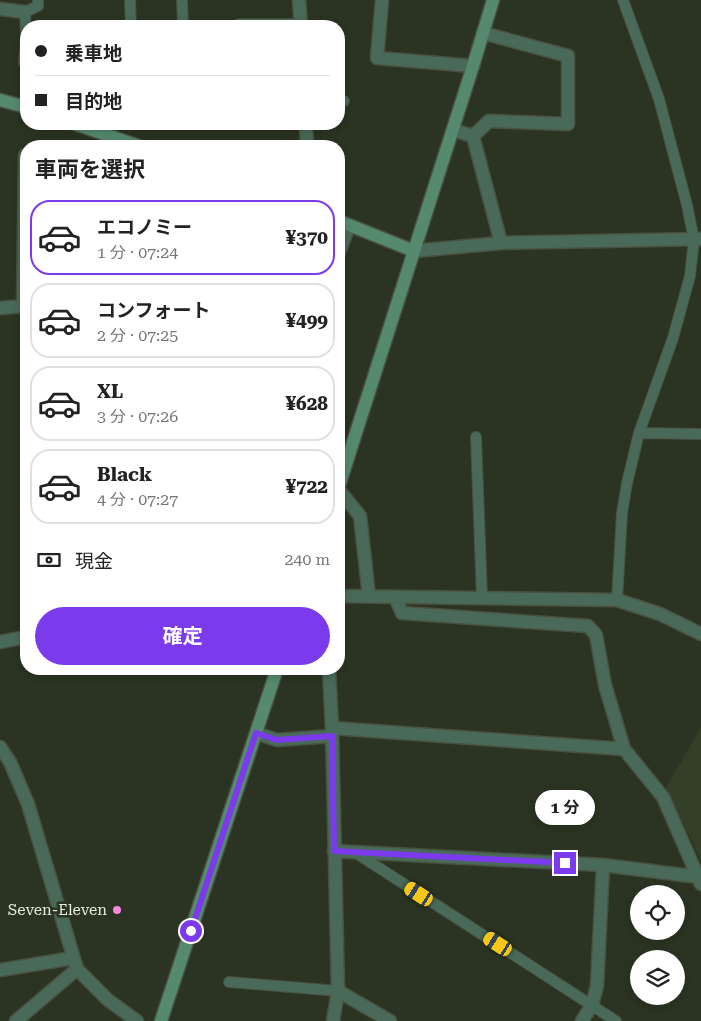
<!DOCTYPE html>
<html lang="ja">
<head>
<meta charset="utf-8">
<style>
	body { margin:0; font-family:"Roboto Serif","Noto Sans JP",serif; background:#f6f6f6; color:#222; height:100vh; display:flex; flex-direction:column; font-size:19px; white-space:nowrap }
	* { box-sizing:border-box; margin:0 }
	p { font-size:16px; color:#767676 }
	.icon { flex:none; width:28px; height:28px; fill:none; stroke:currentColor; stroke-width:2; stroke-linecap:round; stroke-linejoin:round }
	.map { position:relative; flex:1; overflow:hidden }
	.panel { position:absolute; left:20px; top:140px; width:325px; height:535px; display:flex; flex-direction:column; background:#fff; border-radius:20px; box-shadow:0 2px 8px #0003 }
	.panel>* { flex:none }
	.banner { position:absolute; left:20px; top:20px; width:325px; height:110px; border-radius:20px; box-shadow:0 2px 8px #0003; display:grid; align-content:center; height:110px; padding:0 15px; background:#fff }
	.controls { position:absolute; left:630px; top:885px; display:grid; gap:10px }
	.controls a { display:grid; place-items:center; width:55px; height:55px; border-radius:50%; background:#fff; box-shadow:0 2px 8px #0003; font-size:25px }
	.end { position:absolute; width:22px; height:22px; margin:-11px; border:6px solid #7c3aed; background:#fff; box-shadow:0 0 0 2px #fff }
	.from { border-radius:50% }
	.bubble { position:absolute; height:35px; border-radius:18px; background:#fff; box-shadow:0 2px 8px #0003; font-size:16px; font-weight:700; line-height:35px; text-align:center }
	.car { position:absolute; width:15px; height:30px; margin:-15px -8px; border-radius:6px; box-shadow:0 0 4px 1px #0007; background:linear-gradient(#f5c518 24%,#345 0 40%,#f5c518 0 76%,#345 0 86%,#f5c518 0) }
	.banner b { display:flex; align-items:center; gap:18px; height:48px; font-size:19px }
	.banner b+b { border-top:1px solid #e0e0e0 }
	.banner i { width:12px; height:12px; background:#222 }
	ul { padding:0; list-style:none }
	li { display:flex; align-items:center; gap:15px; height:75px; margin:0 10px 8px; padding:0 5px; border:2px solid #e0e0e0; border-radius:20px }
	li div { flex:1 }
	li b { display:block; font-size:19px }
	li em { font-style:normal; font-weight:700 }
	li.current { border-color:#7c3aed }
	li>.icon { width:45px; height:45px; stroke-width:1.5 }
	h2 { padding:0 15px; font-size:22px; line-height:60px }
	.pay { display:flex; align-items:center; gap:12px; height:55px; padding:0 15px; font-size:19px }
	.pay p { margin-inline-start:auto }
	.primary-button { display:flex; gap:10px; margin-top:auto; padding:10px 15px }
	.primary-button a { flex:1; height:58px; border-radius:30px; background:#7c3aed; color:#fff; font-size:20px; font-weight:700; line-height:58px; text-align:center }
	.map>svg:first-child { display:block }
	.built { fill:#333f27 }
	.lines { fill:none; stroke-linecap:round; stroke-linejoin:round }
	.lane-casing { stroke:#495140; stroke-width:12 }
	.street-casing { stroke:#495140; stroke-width:15 }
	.secondary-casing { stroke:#495140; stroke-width:15 }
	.lane { stroke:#496a59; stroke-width:10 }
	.street { stroke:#496a59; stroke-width:12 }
	.secondary { stroke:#558a6f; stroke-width:12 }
	.route { stroke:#7c3aed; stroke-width:6 }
	.poi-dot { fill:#fc86e3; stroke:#2b3422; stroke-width:2 }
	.labels { text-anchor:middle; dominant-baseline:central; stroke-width:5; stroke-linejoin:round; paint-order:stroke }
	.poi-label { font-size:15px; fill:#e5ece0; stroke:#2b3422; text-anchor:end }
</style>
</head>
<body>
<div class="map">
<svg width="701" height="1021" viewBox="0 0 701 1021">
	<rect width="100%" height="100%" fill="#2b3422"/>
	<path class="built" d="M701,727V860L666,788Z"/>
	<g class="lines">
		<g class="lane-casing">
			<path id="lane" d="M130,0L131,26
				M182,0L183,26
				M239,24H301
				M24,63L26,36L25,12L38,6V0
				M339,101H344
				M639,433L701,434
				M476,437L482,598
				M617,600L622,513L627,483L639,433L673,338L690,276L694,240L687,205L659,99L623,0
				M356,853L616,1021
				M229,982L338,991"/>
		</g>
		<g class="street-casing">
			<path id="street" d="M299,0L301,26
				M382,0L377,58L473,66
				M0,9L25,12
				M306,124L307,146
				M453,130L473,136L489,121L568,124V56L483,33
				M473,136L501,243
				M414,251L501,243L701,239
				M339,252L349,226
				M23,306L25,155
				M0,308L26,306
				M339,490L360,516L369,596
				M339,596L617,600L660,614L701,634
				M395,597L402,613L588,626L596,635L605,685L624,749L663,797L701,884
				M0,642L26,637
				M329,669L332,728L338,991L333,1021
				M332,728L624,749
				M256,733L277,740L332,736
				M0,747L10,762L28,804L77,969L108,1000L137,1021
				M334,851L603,865L699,877
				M0,970L73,958
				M338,991L390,1021
				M16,1021L77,969
				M582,1021L592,1005L597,986L603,865"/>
		</g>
		<g class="secondary-casing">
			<path id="secondary" d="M0,100L26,107
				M75,124L139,146
				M339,221L414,251
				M339,486L473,66L493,0
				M161,1021L277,669"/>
		</g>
		<use href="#lane" class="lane"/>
		<use href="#street" class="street"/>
		<use href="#secondary" class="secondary"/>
	</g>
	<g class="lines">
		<path class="route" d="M191,931L256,733L277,740L332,736L334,851L565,863"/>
	</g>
	<circle class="poi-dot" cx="117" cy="910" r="5"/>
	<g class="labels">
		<g class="poi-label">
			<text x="107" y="910">Seven-Eleven</text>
		</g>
	</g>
</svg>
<div class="controls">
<a><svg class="icon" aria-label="locate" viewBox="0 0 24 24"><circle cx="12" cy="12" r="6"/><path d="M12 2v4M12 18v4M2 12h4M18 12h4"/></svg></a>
<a><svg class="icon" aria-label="layers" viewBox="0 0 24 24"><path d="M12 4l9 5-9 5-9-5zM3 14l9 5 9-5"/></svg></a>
</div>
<i class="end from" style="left:191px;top:931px"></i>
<i class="end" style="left:565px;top:863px"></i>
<div class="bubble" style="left:535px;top:790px;width:60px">1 分</div>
<i class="car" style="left:419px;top:894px;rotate:303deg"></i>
<i class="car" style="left:498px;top:944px;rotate:303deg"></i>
<div class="banner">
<b><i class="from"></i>乗車地</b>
<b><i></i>目的地</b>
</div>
<section class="panel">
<h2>車両を選択</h2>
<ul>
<li class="current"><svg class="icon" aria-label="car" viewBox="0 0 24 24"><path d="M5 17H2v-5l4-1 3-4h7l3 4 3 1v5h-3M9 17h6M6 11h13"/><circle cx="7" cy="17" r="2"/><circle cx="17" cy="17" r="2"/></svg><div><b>エコノミー</b><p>1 分 · 07:24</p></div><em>¥370</em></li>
<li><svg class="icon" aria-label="car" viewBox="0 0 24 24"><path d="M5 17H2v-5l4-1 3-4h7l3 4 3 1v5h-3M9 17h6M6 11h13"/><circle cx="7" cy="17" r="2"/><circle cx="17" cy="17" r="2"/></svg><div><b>コンフォート</b><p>2 分 · 07:25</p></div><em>¥499</em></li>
<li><svg class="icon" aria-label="car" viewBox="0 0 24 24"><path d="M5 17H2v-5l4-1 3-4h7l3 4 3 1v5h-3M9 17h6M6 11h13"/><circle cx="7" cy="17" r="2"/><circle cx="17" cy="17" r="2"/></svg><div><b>XL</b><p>3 分 · 07:26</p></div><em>¥628</em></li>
<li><svg class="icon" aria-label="car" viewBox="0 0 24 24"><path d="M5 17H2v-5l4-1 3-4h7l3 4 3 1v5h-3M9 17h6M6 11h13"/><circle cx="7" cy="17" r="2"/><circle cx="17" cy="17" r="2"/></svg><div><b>Black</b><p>4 分 · 07:27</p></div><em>¥722</em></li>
</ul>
<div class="pay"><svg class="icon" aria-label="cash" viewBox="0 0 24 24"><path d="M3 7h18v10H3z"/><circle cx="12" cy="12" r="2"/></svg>現金<p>240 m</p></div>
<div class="primary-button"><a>確定</a></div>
</section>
</div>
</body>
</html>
